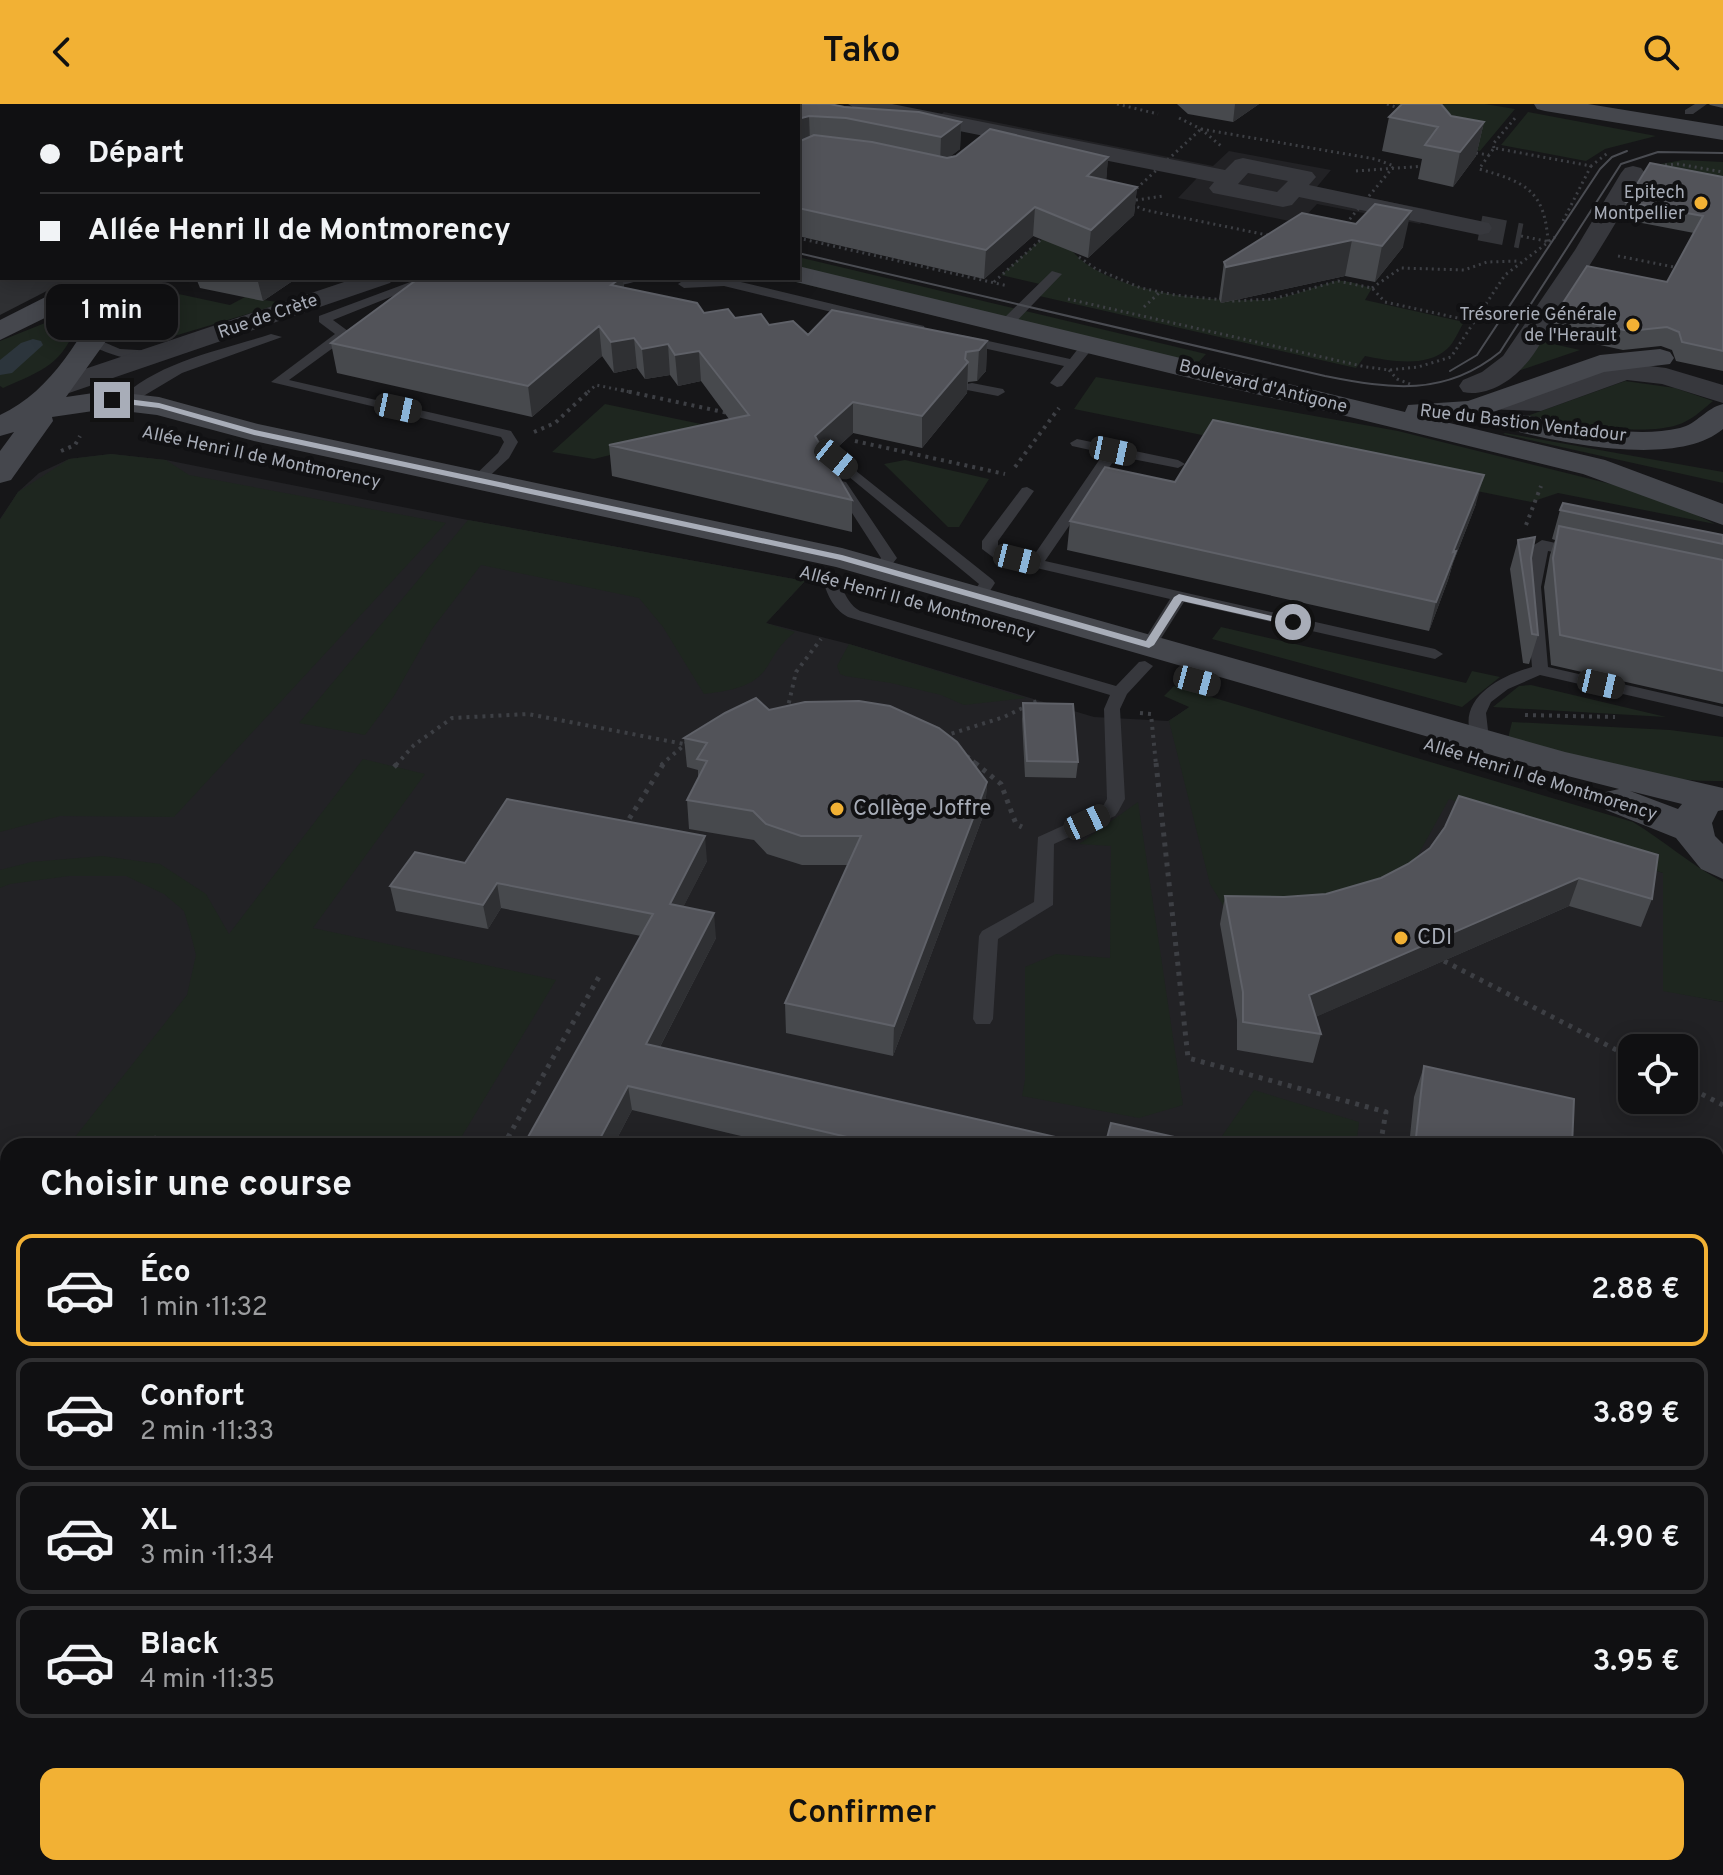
<!DOCTYPE html>
<html lang="fr">
<head>
<meta charset="utf-8">
<style>
	body { margin:0; font-family:Overpass,sans-serif; background:#1e1e20; color:#f1f3f6; height:100vh; display:flex; flex-direction:column; font-size:30px; white-space:nowrap }
	* { box-sizing:border-box; margin:0 }
	p { font-size:26px; color:#9c9d9f }
	.icon { flex:none; width:44px; height:44px; fill:none; stroke:currentColor; stroke-width:2; stroke-linecap:round; stroke-linejoin:round }
	.map { position:relative; flex:1; overflow:hidden }
	.panel { position:absolute; left:0px; top:1034px; width:1724px; height:738px; display:flex; flex-direction:column; background:#101012; border-radius:24px 24px 0 0; box-shadow:0 4px 20px #0003,0 0 0 2px #303032 }
	.panel>* { flex:none }
	.top-card { position:absolute; left:0px; top:0px; width:800px; height:176px; box-shadow:0 4px 20px #0003,0 0 0 2px #303032; display:grid; align-content:center; height:176px; padding:0 40px; background:#101012 }
	.buttons { position:absolute; left:1618px; top:930px; display:grid; gap:16px }
	.buttons a { display:grid; place-items:center; width:80px; height:80px; border-radius:16px; background:#101012; box-shadow:0 4px 20px #0003,0 0 0 2px #303032; font-size:40px }
	.end { position:absolute; width:36px; height:36px; margin:-18px; border:10px solid #a8adb8; background:#111; box-shadow:0 0 0 4px #111 }
	.from { border-radius:50% }
	.bubble { position:absolute; height:56px; border-radius:16px; background:#101012; box-shadow:0 4px 20px #0003,0 0 0 2px #303032; font-size:26px; font-weight:600; line-height:56px; text-align:center }
	.car { position:absolute; width:24px; height:48px; margin:-24px -12px; border-radius:10px; box-shadow:0 0 6px 2px #0007; background:linear-gradient(#222 24%,#8ab4d8 0 40%,#222 0 76%,#8ab4d8 0 86%,#222 0) }
	.top-card b { display:flex; align-items:center; gap:28px; height:76px; font-size:30px }
	.top-card b+b { border-top:2px solid #303032 }
	.top-card i { width:20px; height:20px; background:#f1f3f6 }
	ul { padding:0; list-style:none }
	li { display:flex; align-items:center; gap:24px; height:112px; margin:0 16px 12px; padding:0 24px; border:4px solid #303032; border-radius:16px }
	li div { flex:1 }
	li b { display:block; font-size:30px }
	li em { font-style:normal; font-weight:600 }
	li.on { border-color:#f2b134 }
	li>.icon { width:72px; height:72px; stroke-width:1.5 }
	h2 { padding:0 40px; font-size:36px; line-height:96px }
	.cta { display:flex; gap:16px; margin-top:auto; padding:16px 40px }
	.cta a { flex:1; height:92px; border-radius:16px; background:#f2b134; color:#111; font-size:32px; font-weight:600; line-height:92px; text-align:center }
	header { display:flex; justify-content:space-between; align-items:center; height:104px; padding:0 40px; background:#f2b134; color:#111; font-size:36px; font-weight:600 }
	.map>svg:first-child { display:block }
	.built { fill:#222225; fill-rule:evenodd }
	.green { fill:#1e261f }
	.water { fill:#2c353c }
	.lines { fill:none; stroke-linecap:round; stroke-linejoin:round }
	.street-tunnel { stroke:#333438; stroke-width:25; stroke-dasharray:25 12; stroke-linecap:butt }
	.path-far3 { stroke:#3d3f44; stroke-width:3; stroke-dasharray:2 4; stroke-linecap:butt }
	.path-far2 { stroke:#3d3f44; stroke-width:4; stroke-dasharray:3 5; stroke-linecap:butt }
	.path-far1 { stroke:#3d3f44; stroke-width:5; stroke-dasharray:4 6; stroke-linecap:butt }
	.path { stroke:#3d3f44; stroke-width:6; stroke-dasharray:5 8; stroke-linecap:butt }
	.lane { fill:#37383d; fill-rule:evenodd }
	.street { fill:#37383d; fill-rule:evenodd }
	.secondary { fill:#45474d; fill-rule:evenodd }
	.tram { stroke:#4a4c52; stroke-width:2 }
	.wall { fill:#47494d }
	.shaded-wall { fill:#2f3033 }
	.building { fill:#525359; stroke:#5f6168; stroke-width:2 }
	.route { fill:#a8adb8 }
	.poi-dot { fill:#f2b134; stroke:#111113; stroke-width:3 }
	.labels { text-anchor:middle; dominant-baseline:central; stroke-width:8; stroke-linejoin:round; paint-order:stroke }
	.far-poi-label { font-size:18px; fill:#a8adb8; stroke:#111113; text-anchor:end }
	.far-street-label { font-size:18px; fill:#a8adb8; stroke:#111113 }
	.poi-label { font-size:22px; fill:#a8adb8; stroke:#111113; text-anchor:start }
</style>
</head>
<body>
<header><svg class="icon" aria-label="back" viewBox="0 0 24 24"><path d="M15 5l-7 7 7 7"/></svg>Tako<svg class="icon" aria-label="search" viewBox="0 0 24 24"><circle cx="10" cy="10" r="6"/><path d="M15 15l6 6"/></svg></header>
<div class="map">
<svg width="1723" height="1771" viewBox="0 0 1723 1771">
	<rect width="100%" height="100%" fill="#161618"/>
	<path class="built" d="M944,8L1213,62L1229,47L1331,66L1316,84L1431,106L1420,120L1317,100L1299,119L1178,94L1197,74L928,20Z
		M111,350L166,356L468,416L805,477L766,519L849,540L1094,613L1168,617L1190,603L1663,769V886L1723,898V1771H0V415L18,388L39,369L69,355ZM1632,944H1684V996H1632ZM8,1042H1716V1764H8Z"/>
	<path class="green" d="M1394,0H1485L1515,5L1480,47L1449,41L1406,4Z
		M1528,8L1656,32L1605,45L1586,57L1501,41Z
		M1683,56L1723,58V90L1649,62Z
		M1052,126L1063,129C1067,136 1070,145 1075,150C1113,190 1219,200 1271,195C1293,193 1314,182 1336,177C1346,175 1362,182 1372,184L1365,196L1464,218C1459,226 1454,239 1447,245C1426,264 1390,257 1365,252L1356,264L1035,191L1044,181L1001,171Z
		M798,153L1206,250L1186,272L779,174H798Z
		M146,183L230,201L245,193L284,199L171,233C153,232 132,246 119,230Z
		M55,215L78,217C63,261 43,266 3,284L0,282V237Z
		M1535,236L1580,246L1509,270Z
		M1096,273L1398,327L1655,391L1715,420L1558,389L1531,398L1074,305Z
		M1625,277L1675,284L1713,297C1702,306 1691,317 1677,321C1641,333 1565,318 1527,312Z
		M605,300L720,324L594,355L552,348Z
		M1505,329L1723,368V379L1503,330Z
		M111,350L166,356L189,371L446,419L174,713L60,712L0,728V416L18,388L69,355Z
		M905,356L989,375L959,423H948L884,360Z
		M468,416L805,477L766,519L795,528C781,539 776,548 767,563C754,584 727,587 704,590L663,523L639,494L481,461L432,525L394,592L365,631L299,619Z
		M1221,523L1466,579L1472,567L1500,573L1462,603L1212,535Z
		M849,540L1026,594L964,601L941,591L891,579L845,572L840,570L837,562Z
		M1531,581L1666,613L1493,603L1519,582Z
		M1174,582L1633,718C1664,737 1691,761 1723,778V898L1663,887V769L1449,695L1413,760L1374,788L1226,806L1210,780L1169,617L1189,603L1164,592Z
		M1512,618L1670,626L1723,633V677C1649,679 1578,653 1508,634Z
		M363,655L425,670L313,824L556,876L456,1042H68L187,891L196,851L190,827L184,807L164,790L126,772H69L10,780L0,784V766L31,758L102,752L160,760L206,790L229,830Z
		M1138,698L1183,1001L1139,1014L1022,992L1025,976V863L1056,850L1110,854L1111,742L1079,740Z
		M1254,986L1359,1018L1356,1042H1215Z
		M8,1117V1733L0,1745V1127Z
		M150,1764H267L264,1771H147Z
		M864,1764H1011L1007,1771H859Z
		M1123,1764H1320L1319,1771H1148Z
		M1365,1764H1619V1771H1389Z"/>
	<path class="water" d="M33,235L41,237L43,241L12,269L0,271V256L21,239Z"/>
	<g class="lines">
		<path class="street-tunnel" d="M1480,124L1521,132"/>
		<path class="path-far3" d="M1117,0L1158,10
			M1387,0L1404,6
			M1179,14L1201,25L1221,42
			M1201,25L1375,55L1394,62L1329,140L1306,139L1145,106L1123,97Z
			M1494,44L1493,40L1516,13
			M1470,48L1489,51L1494,44L1591,62L1609,48
			M1489,51L1479,65C1526,78 1545,87 1548,138
			M1665,61L1678,60L1723,68
			M1356,67L1426,62
			M1130,97L1163,92
			M1563,117L1591,62
			M1521,132L1550,138
			M798,134L1008,182
			M1618,152L1679,164
			M1079,153L1096,165L1141,184L1175,191L1233,197L1273,195L1338,177L1372,184L1385,198L1476,218
			M994,178L1046,131
			M1372,184L1401,164L1464,166L1487,158L1519,157
			M1068,195L1366,263L1389,266L1418,263L1451,253L1505,171L1555,133
			M1144,203L1159,189
			M1389,266L1397,275L1410,280
			M588,288L596,281L630,288"/>
		<path class="path-far2" d="M621,286L728,309
			M534,328L555,319L590,286
			M855,337L1005,370
			M61,347L75,341L80,332
			M1015,363L1059,304
			M1526,421L1541,382
			M787,607L796,568L821,535
			M1140,609L1151,610L1156,661
			M1525,611L1615,613
			M944,632L1004,613L1037,597
			M967,652L978,661
			M396,661L414,641L452,614L528,610L684,640
			M661,661L689,637"/>
		<path class="path-far1" d="M975,659L1001,680L1016,720L1022,723
			M1156,659L1188,954L1386,1008L1380,1042
			M394,663L398,659
			M624,723L664,659
			M1444,857L1632,954
			M1684,981L1723,1001
			M154,1034L184,1042
			M503,1042L600,871"/>
		<path class="path" d="M1716,1529L1723,1531
			M91,1771L95,1764
			M302,1771L306,1764"/>
		<path class="lane" d="M1695,0H1707L1693,10H1685V6Z
			M1052,167L1062,170L1011,223H1001V217Z
			M421,174H438L333,216L348,227V233L289,276L511,327L518,338L509,354L482,379L477,380L470,376L498,349L504,338L501,333L271,278L335,230L319,218V212Z
			M643,174C633,181 601,185 591,178L600,174Z
			M724,174L924,222L925,225L919,229L724,182L684,184L678,180L684,176Z
			M271,230L282,233L182,269L130,300L118,297C155,258 222,246 271,230Z
			M961,231L1070,255L1084,237L1096,240L1062,282L1057,283L1050,279L1064,262L956,238L955,235Z
			M92,233L120,245L155,247L162,251C144,264 106,249 87,240V234Z
			M972,279L1003,285L1005,288L998,292L967,286V280Z
			M1077,335L1178,356L1185,360L1178,364L1117,352L1045,457L1435,545L1443,550L1435,555L1184,498L1155,544H1143L1141,541L1170,495L994,454L982,445V437L1022,384L1027,383L1034,387L998,437V443L1032,454L1104,349L1072,342L1070,339Z
			M836,351L993,476L995,479L984,496L978,498L970,493L979,480L831,358V352Z
			M841,377L846,378L897,454L886,468L881,470L873,465L881,454L834,381Z
			M1542,436L1583,445L1586,448L1578,453L1548,447L1541,483L1548,563L1723,603V613L1540,571L1508,585L1491,598L1486,609L1489,635L1480,640L1474,639C1453,597 1497,573 1532,563L1525,483L1534,441Z
			M830,468C844,474 841,496 860,507L1116,582L1139,558L1145,557L1153,562L1127,590L1120,605L1125,695L1118,708L1115,712L1054,740L1053,801L998,835L993,915L990,920H976L973,915L979,832L982,827L1034,798L1038,733L1102,704L1107,695L1104,605L1110,591L848,513C832,504 827,490 822,473Z
			M1716,1593L1723,1595V1623L1716,1621Z
			M673,1764H707L704,1771H670Z"/>
		<path class="street" d="M208,0H238L239,2H209Z
			M848,0H892L1225,66L1235,56L1243,54L1312,68L1316,73L1309,81L1480,117L1489,119L1492,124L1489,129L1480,131L1299,93L1292,101L1283,103L1213,89L1209,84L1214,78L859,7ZM1248,69L1288,77L1277,88L1238,80Z
			M1633,62L1641,64L1645,69C1617,118 1588,165 1557,212C1546,228 1537,249 1523,263C1509,279 1484,293 1463,288L1459,282L1463,276L1482,268L1503,252L1575,146L1621,69L1625,64Z
			M356,174H394L390,179L69,289L59,291L49,289L45,283L49,277Z
			M1625,259L1666,264L1723,281V299L1662,280L1627,276L1541,307L1483,305L1479,299L1483,293L1538,289Z"/>
		<path class="secondary" d="M1534,0H1588L1723,22V36L1545,7L1537,5Z
			M798,162L1405,308L1408,301L1468,297L1600,251L1660,245L1670,248L1674,254L1670,260L1604,268L1482,312L1437,316L1605,356L1723,400V421L1583,370L788,176L798,174Z
			M83,174H142L106,237L66,293L107,287L159,293L258,320L842,444L1565,648L1723,684V706L1718,707L1712,719L1715,732L1723,740V775L1701,765L1676,734L1606,706L1600,697L1606,688L1619,685L1544,666L836,463L254,337L157,311L107,305L52,313L53,317L11,376L0,379V347L14,328L0,332V311C54,286 81,231 110,182L0,236V216ZM1630,687L1682,700L1678,705Z
			M1723,300V325C1677,364 1562,339 1507,325L1503,319L1507,313L1518,310C1569,318 1629,336 1680,324C1697,320 1706,304 1723,300Z"/>
		<path class="tram" d="M160,0L169,2
			M186,0L195,2
			M798,149L1325,272C1390,285 1445,293 1500,248L1621,60L1658,48L1723,49
			M1450,267L1477,251L1600,65L1612,53L1627,47"/>
	</g>
	<path class="wall" d="M309,0H830L961,18L960,45L949,53H1108L1106,76L1137,83L1134,111L1088,154L1033,132L984,175L798,132V2H310Z
		M1177,0H1259L1233,18L1188,10Z
		M1709,0H1723V4L1710,1Z
		M1451,12L1484,18L1476,52L1453,83L1418,75L1422,55L1382,47L1389,13Z
		M1723,73V267L1676,257L1672,246L1661,242L1623,246L1550,230L1555,211L1667,178L1694,129L1621,115L1626,98Z
		M1302,109L1403,143L1375,178L1345,172L1221,199L1219,195L1224,158Z
		M196,174H297L263,197L200,184Z
		M623,174L624,184L704,209L769,221L808,231L987,237L986,267L977,277L968,278L967,289L922,344L853,329L827,353L852,396V428L612,372L609,341L729,315L701,277L678,282L670,271L645,275L637,264L614,269L602,252L532,313L337,269L331,239Z
		M1175,378L1476,400L1453,459L1448,476L1429,527L1067,446L1070,417Z
		M1560,406L1723,431V600L1551,561L1544,483L1550,451L1555,436L1552,435Z
		M1518,436L1531,454L1538,531L1529,560L1523,559L1510,465Z
		M1023,599L1078,658L1076,674L1025,673L1022,615Z
		M769,606L987,678L985,707L893,952L786,929L785,899L848,761H802L767,750L754,736L689,725L687,696L698,674V666L687,663L684,634Z
		M1445,723L1652,795L1641,823L1569,802L1315,913L1321,930L1313,959L1237,946V916L1220,820L1225,792L1284,793L1326,790L1381,774L1408,760L1430,744Z
		M707,757L683,803L716,834L660,943L1095,1042H783L632,1006L613,1042L641,832L501,804L488,825L396,807L390,782L465,759Z
		M1424,962L1572,1042H1409L1414,993Z"/>
	<path class="shaded-wall" d="M1235,0H1259L1233,18Z
		M809,12L810,39L798,42V15Z
		M961,18L960,45L940,61L941,33Z
		M1484,18L1476,52L1453,83L1460,48Z
		M1108,53L1106,81L1087,72Z
		M1137,83L1134,111L1088,154L1091,126Z
		M1035,103L1033,132L984,175L986,146Z
		M1411,107L1403,143L1375,178L1382,142Z
		M1352,136L1345,172L1221,199L1226,163Z
		M4,174H72L0,211V176Z
		M257,174H297L263,197Z
		M621,174H623L626,202L611,181Z
		M599,222L602,252L532,313L528,282Z
		M634,234L637,264L614,269L611,238Z
		M987,237L986,267L977,277L979,246Z
		M668,240L670,271L645,275L642,245Z
		M699,247L701,277L678,282L675,251Z
		M968,258L967,289L922,344V312Z
		M853,298V329L816,363L815,332Z
		M1484,371L1476,400L1453,459L1448,476L1429,527L1436,498L1453,448Z
		M987,678L985,707L893,952L894,922Z
		M705,732L707,757L672,825L670,800Z
		M1579,774L1569,802L1302,919L1309,891Z
		M497,779L501,804L488,825L483,801Z
		M714,809L716,834L649,964L646,940Z
		M628,982L632,1006L613,1042H596Z
		M545,1764H562L560,1771H542Z"/>
	<path class="building" d="M0,0H123L132,2H2V174H4L0,176Z
		M365,0H830L844,3L919,8L961,18L941,33L846,14L809,12L798,15V2H374Z
		M1402,0H1441L1451,12L1484,18L1460,48L1425,41L1438,23L1389,13Z
		M990,25L1108,53L1087,72L1137,83L1091,126L1035,103L986,146L798,104V38L814,31L872,38L947,54L956,52Z
		M1650,59L1723,73V247L1682,238L1679,228L1667,223L1629,227L1555,211L1587,162L1667,178L1703,112L1626,98Z
		M1375,100L1411,107L1382,142L1352,136L1226,163L1224,158L1302,109L1356,120Z
		M419,174H621L611,181L697,199L704,209L728,205L735,214L761,210L769,221L793,217L808,231L832,206L987,237L979,246L966,248L965,255L968,258L922,312L853,298L815,332L852,396L609,341L749,311L699,247L675,251L668,240L642,245L634,234L611,238L599,222L528,282L331,239Z
		M1213,316L1484,371L1453,448L1456,447L1436,498L1070,417L1105,363L1175,378Z
		M1563,399L1723,431V440L1560,406Z
		M1559,422L1723,456V567L1560,531L1553,454Z
		M1535,433L1531,454L1538,531L1532,530L1518,436Z
		M756,594L769,606L805,598L859,597L890,602L939,624L957,638L987,678L894,922L785,899L861,732H801L766,720L753,707L687,696L707,657L697,655L707,639L684,634L725,609Z
		M1023,599L1073,600L1078,658L1027,657Z
		M1459,692L1658,751L1652,795L1579,774L1309,891L1321,930L1243,918V888L1225,792L1284,793L1326,790L1381,774L1408,760L1430,744L1445,723Z
		M507,695L705,732L670,800L714,809L646,940L1095,1042H886L628,982L596,1042H523L653,810L497,779L483,801L390,782L415,748L465,759Z
		M1424,962L1574,995L1572,1042H1415Z
		M1111,1019L1188,1036L1186,1042H1105Z
		M376,1764H545L542,1771H373Z
		M1002,1764H1216L1241,1771H999Z"/>
	<path class="route" d="M112,293L159,299L255,326L842,451L1146,537L1174,493L1179,490L1298,518L1293,522L1182,497L1154,541L1149,544L840,456L254,331L159,304L108,298Z"/>
	<g class="poi-dot">
		<circle cx="1701" cy="99" r="8"/>
		<circle cx="1633" cy="221" r="8"/>
		<circle cx="837" cy="705" r="8"/>
		<circle cx="1401" cy="834" r="8"/>
	</g>
	<g class="labels">
		<g class="far-poi-label">
			<text x="1685" y="89">Epitech<tspan x="1685" dy="21">Montpellier</tspan></text>
			<text x="1617" y="211">Trésorerie Générale<tspan x="1617" dy="21">de l'Herault</tspan></text>
		</g>
		<g class="far-street-label">
			<text transform="translate(268 213) rotate(-19)">Rue de Crète</text>
			<text transform="translate(1263 283) rotate(14)">Boulevard d'Antigone</text>
			<text transform="translate(1523 320) rotate(7)">Rue du Bastion Ventadour</text>
			<text transform="translate(261 354) rotate(12)">Allée Henri II de Montmorency</text>
			<text transform="translate(917 500) rotate(15)">Allée Henri II de Montmorency</text>
			<text transform="translate(1540 676) rotate(17)">Allée Henri II de Montmorency</text>
		</g>
		<g class="poi-label">
			<text x="853" y="705">Collège Joffre</text>
			<text x="1417" y="834">CDI</text>
		</g>
	</g>
</svg>
<div class="buttons">
<a><svg class="icon" aria-label="locate" viewBox="0 0 24 24"><circle cx="12" cy="12" r="6"/><path d="M12 2v4M12 18v4M2 12h4M18 12h4"/></svg></a>
</div>
<i class="end from" style="left:1293px;top:518px"></i>
<i class="end" style="left:112px;top:296px"></i>
<div class="bubble" style="left:46px;top:180px;width:132px">1 min</div>
<i class="car" style="left:398px;top:304px;rotate:102deg"></i>
<i class="car" style="left:1113px;top:347px;rotate:102deg"></i>
<i class="car" style="left:836px;top:355px;rotate:129deg"></i>
<i class="car" style="left:1017px;top:455px;rotate:104deg"></i>
<i class="car" style="left:1197px;top:577px;rotate:105deg"></i>
<i class="car" style="left:1601px;top:580px;rotate:103deg"></i>
<i class="car" style="left:1087px;top:718px;rotate:65deg"></i>
<div class="top-card">
<b><i class="from"></i>Départ</b>
<b><i></i>Allée Henri II de Montmorency</b>
</div>
<section class="panel">
<h2>Choisir une course</h2>
<ul>
<li class="on"><svg class="icon" aria-label="car" viewBox="0 0 24 24"><path d="M5 17H2v-5l4-1 3-4h7l3 4 3 1v5h-3M9 17h6M6 11h13"/><circle cx="7" cy="17" r="2"/><circle cx="17" cy="17" r="2"/></svg><div><b>Éco</b><p>1 min · 11:32</p></div><em>2.88 €</em></li>
<li><svg class="icon" aria-label="car" viewBox="0 0 24 24"><path d="M5 17H2v-5l4-1 3-4h7l3 4 3 1v5h-3M9 17h6M6 11h13"/><circle cx="7" cy="17" r="2"/><circle cx="17" cy="17" r="2"/></svg><div><b>Confort</b><p>2 min · 11:33</p></div><em>3.89 €</em></li>
<li><svg class="icon" aria-label="car" viewBox="0 0 24 24"><path d="M5 17H2v-5l4-1 3-4h7l3 4 3 1v5h-3M9 17h6M6 11h13"/><circle cx="7" cy="17" r="2"/><circle cx="17" cy="17" r="2"/></svg><div><b>XL</b><p>3 min · 11:34</p></div><em>4.90 €</em></li>
<li><svg class="icon" aria-label="car" viewBox="0 0 24 24"><path d="M5 17H2v-5l4-1 3-4h7l3 4 3 1v5h-3M9 17h6M6 11h13"/><circle cx="7" cy="17" r="2"/><circle cx="17" cy="17" r="2"/></svg><div><b>Black</b><p>4 min · 11:35</p></div><em>3.95 €</em></li>
</ul>
<div class="cta"><a>Confirmer</a></div>
</section>
</div>
</body>
</html>
